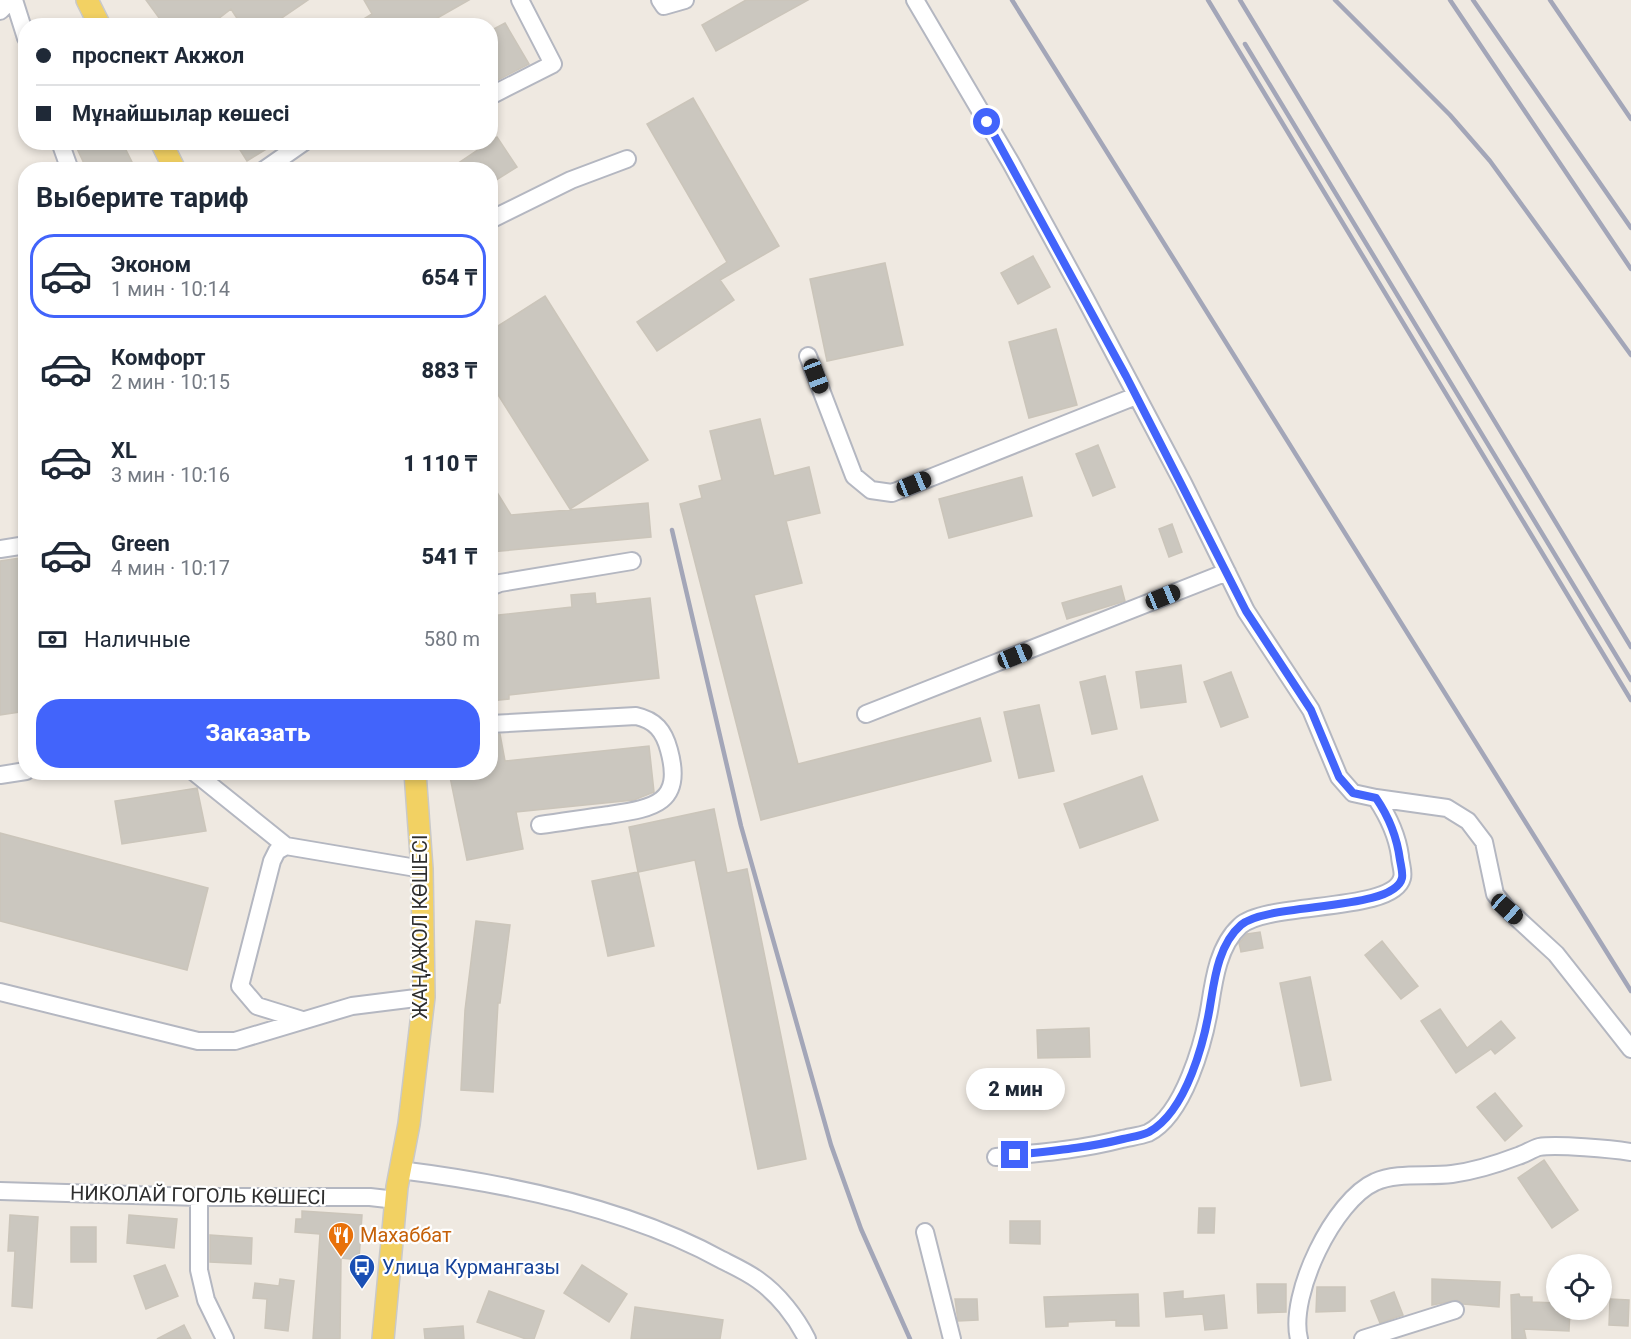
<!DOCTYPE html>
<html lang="ru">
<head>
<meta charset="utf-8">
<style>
	body { margin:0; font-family:Roboto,sans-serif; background:#f6f6f7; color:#1f2937; height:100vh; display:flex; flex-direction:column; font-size:22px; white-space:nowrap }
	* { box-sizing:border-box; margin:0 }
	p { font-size:20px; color:#747a83 }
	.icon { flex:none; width:33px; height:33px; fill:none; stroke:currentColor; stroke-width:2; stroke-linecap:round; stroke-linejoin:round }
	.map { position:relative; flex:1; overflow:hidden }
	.side { position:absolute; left:18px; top:162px; width:480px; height:618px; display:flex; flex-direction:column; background:#fff; border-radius:24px; box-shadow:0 3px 9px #0003 }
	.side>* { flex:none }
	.banner { position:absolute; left:18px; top:18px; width:480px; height:132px; border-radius:24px; box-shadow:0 3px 9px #0003; display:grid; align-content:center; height:132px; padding:0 18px; background:#fff }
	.fabs { position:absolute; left:1546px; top:1254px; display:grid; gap:12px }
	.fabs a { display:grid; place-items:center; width:66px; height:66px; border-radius:50%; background:#fff; box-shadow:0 3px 9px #0003; font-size:30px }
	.end { position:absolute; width:27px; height:27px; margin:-14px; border:8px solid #4264fb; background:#fff; box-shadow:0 0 0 3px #fff }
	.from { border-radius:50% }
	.bubble { position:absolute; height:42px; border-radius:21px; background:#fff; box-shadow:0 3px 9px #0003; font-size:20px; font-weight:800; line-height:42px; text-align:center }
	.car { position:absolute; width:18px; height:36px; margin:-18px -9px; border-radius:8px; box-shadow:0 0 4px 2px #0007; background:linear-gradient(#222 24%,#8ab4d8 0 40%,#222 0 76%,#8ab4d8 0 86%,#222 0) }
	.banner b { display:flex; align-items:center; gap:21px; height:57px; font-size:22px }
	.banner b+b { border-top:2px solid #e0e1e3 }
	.banner i { width:15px; height:15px; background:#1f2937 }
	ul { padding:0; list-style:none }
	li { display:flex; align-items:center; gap:18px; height:84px; margin:0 12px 9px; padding:0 6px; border:3px solid transparent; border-radius:24px }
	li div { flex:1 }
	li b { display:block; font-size:22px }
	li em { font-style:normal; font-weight:800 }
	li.active { border-color:#4264fb }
	li>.icon { width:54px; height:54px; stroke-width:1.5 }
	h2 { padding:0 18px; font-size:27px; line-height:72px }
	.pay { display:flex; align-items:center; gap:15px; height:66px; padding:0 18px; font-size:22px }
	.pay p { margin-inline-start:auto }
	.primary-button { display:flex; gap:12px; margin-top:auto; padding:12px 18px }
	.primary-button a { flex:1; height:69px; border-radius:24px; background:#4264fb; color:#fff; font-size:24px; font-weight:800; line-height:69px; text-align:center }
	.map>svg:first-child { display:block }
	.building { fill:#cbc7bf; stroke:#cbc5ba; stroke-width:1.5 }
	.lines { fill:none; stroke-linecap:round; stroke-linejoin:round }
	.minor-casing { stroke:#b4b7c1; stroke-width:20 }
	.major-casing { stroke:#c9c9c9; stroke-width:24 }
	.minor { stroke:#fff; stroke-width:16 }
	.major { stroke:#f2d163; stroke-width:21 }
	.rail { stroke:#a3a6b8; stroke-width:4.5 }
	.route { stroke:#4264fb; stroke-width:8 }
	.labels { text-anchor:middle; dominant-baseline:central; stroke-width:4.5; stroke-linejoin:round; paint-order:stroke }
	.street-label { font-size:20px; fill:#2e2e2e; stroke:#fff }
	.food-label { font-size:20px; fill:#c56008; stroke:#fff; text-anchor:start }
	.transit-label { font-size:20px; fill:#164399; stroke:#fff; text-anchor:start }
</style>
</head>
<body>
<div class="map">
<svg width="1631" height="1339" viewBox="0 0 1631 1339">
	<rect width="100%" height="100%" fill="#efe9e1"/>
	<path class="building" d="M146,0H308L270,26H242L231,9L209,26H165Z
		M364,0H469L432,21L435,26H352L372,14Z
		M746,0H808L716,51L702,25Z
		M505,23L529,64L490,84V31Z
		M693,98L779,246L720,280L734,300L657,351L637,322L727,262L647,124Z
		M497,137L517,167L490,184V170H448Z
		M74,142H122L136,170H87Z
		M235,142H278L247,161Z
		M1033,256L1050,287L1018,304L1001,273Z
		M885,263L903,345L827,361L810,279Z
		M545,296L648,460L570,509L490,382V331Z
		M1056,329L1077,405L1029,418L1009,342Z
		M760,419L774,476L809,467L820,513L786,521L802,583L754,595L798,764L980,718L991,761L761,820L680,504L702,498L699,486L722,480L710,431Z
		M1098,445L1115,487L1093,496L1076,454Z
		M1022,477L1032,516L949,538L939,499Z
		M490,481L511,515L648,503L651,537L490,552Z
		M1172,524L1182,552L1169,557L1159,529Z
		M26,557V711L0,715V561Z
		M1121,586L1125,601L1067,619L1062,603Z
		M595,593L596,604L650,598L659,678L509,695V699L490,701V616L572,607L571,595Z
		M1181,665L1186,702L1141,708L1136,672Z
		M1231,672L1248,717L1221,727L1204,682Z
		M1105,676L1117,729L1092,734L1080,682Z
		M1039,705L1054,771L1019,778L1004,712Z
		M490,734H500L505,761L649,746L654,792L634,800L516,812L523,849L467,860L449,772H490Z
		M1142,776L1158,820L1080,848L1064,804Z
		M197,788L206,831L122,844L115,801Z
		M714,809L727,873L747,869L806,1159L758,1169L695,860L638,872L629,827Z
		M0,833L208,888L187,970L0,921Z
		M638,872L654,946L608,956L592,881Z
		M476,921L510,925L500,1003H498L493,1092L461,1090L465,1010Z
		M1260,932L1263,948L1241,952L1239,943L1247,934Z
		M1382,941L1418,986L1401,999L1365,955Z
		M1310,977L1331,1080L1301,1086L1280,983Z
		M1440,1009L1467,1048L1501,1021L1515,1038L1495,1054L1491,1049L1456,1073L1421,1021Z
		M1089,1028L1090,1057L1038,1058L1037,1030Z
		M1495,1093L1522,1126L1505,1141L1477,1107Z
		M1544,1160L1578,1210L1552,1228L1518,1178Z
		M1199,1208H1215L1214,1233H1198Z
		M302,1211L362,1215L359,1260L341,1258L340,1339H313L320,1234L295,1232L296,1219H302Z
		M10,1215L38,1217L32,1308L12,1306L15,1251H8Z
		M129,1215L177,1219L174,1248L127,1243Z
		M1010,1221H1040V1244L1010,1243Z
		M71,1227H96V1262H71Z
		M210,1235L252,1238L251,1264L210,1262Z
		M165,1265L178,1296L146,1309L134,1276Z
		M582,1265L627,1294L609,1322L564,1293Z
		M280,1279L294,1281L288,1331L265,1328L267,1299L253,1298L255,1283L279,1286Z
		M1432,1279L1500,1282L1499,1307L1463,1304L1457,1300L1432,1305Z
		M1257,1284H1286V1312L1258,1313Z
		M1317,1287H1345V1311L1316,1312Z
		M489,1291L544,1311L534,1339H526L477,1322Z
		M1183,1291V1299L1224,1295L1227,1328L1205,1330L1203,1314L1166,1317L1164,1293Z
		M1394,1292L1403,1315L1380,1323L1371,1301Z
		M1138,1294L1139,1326H1116V1320L1068,1322V1326L1046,1327L1044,1297Z
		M1519,1294L1520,1297H1532V1302L1557,1303V1310H1570L1569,1331L1524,1329L1526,1339H1512L1511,1295Z
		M955,1299H977L978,1320L958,1321Z
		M1610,1299L1629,1300L1628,1326L1609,1325Z
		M635,1307L723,1320L720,1339H631Z
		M184,1325L191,1339H157Z
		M463,1326L464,1339H425L424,1329Z"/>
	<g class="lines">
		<g class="minor-casing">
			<path id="minor" d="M14,0L26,38
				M660,0L664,6L685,0
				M915,0L1011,163L1086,300L1183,483L1246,611L1311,710L1339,777L1353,793L1376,798C1388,816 1397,834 1400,856C1400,862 1404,872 1402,878C1393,913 1267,901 1240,926C1219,945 1214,978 1210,1005C1204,1042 1184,1115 1148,1133C1140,1136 1130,1137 1122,1139C1080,1150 1038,1153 996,1157
				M0,11L11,0
				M490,96L553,64L520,0
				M60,142L70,170
				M264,170L304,142
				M490,220L571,180L627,159
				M808,356L854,476L871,490L892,493L1136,396
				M0,549L26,545
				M490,587L500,583L632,561
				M866,714L1227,572
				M490,724L636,716C655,720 664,731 669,750C684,804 653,808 609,815C586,818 563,822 540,825
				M194,772L286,846
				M0,775L26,771
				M1376,798L1447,808L1468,821L1484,842L1495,894L1507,909L1556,954L1631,1049
				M0,992L198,1041H235L352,1006L424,997
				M302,1020L257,1006L240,986L272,861L277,851L286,846L422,869
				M400,1170C505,1183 630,1209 722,1260C734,1266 747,1272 758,1280C778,1294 796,1317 807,1339
				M0,1191L199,1197H370L396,1200
				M199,1197V1270L206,1300L225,1339
				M925,1232L952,1339
				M1299,1339C1288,1295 1334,1200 1375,1182C1396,1172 1428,1177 1452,1174C1475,1171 1497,1164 1518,1156C1525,1154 1532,1149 1539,1147C1557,1144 1612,1149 1631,1152
				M1363,1339L1455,1310"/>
		</g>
		<g class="major-casing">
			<path id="major" d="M87,0L100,26
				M161,142L175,170
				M383,1339L397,1187L409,1124L424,997L422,869L415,772"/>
		</g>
		<use href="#minor" class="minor"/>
		<use href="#major" class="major"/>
		<path class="rail" d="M1012,0L1631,991
			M1208,0L1631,700
			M1240,0L1631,647
			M1335,0L1450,115L1490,161L1631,355
			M1450,0L1631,269
			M1473,0L1631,228
			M1550,0L1631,119
			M1245,44L1631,680
			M672,530L741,826L831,1145L861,1229L910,1339"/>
	</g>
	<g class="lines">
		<path class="route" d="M987,122L1126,376L1246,611L1311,710L1339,777L1353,793L1376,798C1389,817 1397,837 1400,860C1401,866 1403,873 1402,878C1394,912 1267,902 1241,925C1220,943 1215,975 1211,1000C1205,1040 1187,1111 1149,1132C1141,1136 1131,1137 1123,1139C1087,1148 1051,1151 1015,1155"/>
	</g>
	<defs>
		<g id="restaurant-pin" transform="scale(1.35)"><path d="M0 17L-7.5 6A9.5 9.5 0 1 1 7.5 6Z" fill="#e8710a" stroke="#fff"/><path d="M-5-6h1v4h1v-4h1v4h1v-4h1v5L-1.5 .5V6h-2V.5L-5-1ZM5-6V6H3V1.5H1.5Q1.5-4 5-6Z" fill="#fff"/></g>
		<g id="bus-pin" transform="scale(1.35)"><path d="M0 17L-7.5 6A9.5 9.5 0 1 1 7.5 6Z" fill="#1a4fb4" stroke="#fff"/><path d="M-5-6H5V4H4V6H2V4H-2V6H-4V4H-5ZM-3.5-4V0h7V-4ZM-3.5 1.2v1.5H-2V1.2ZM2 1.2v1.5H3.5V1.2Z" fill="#fff"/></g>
	</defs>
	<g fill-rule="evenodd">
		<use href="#restaurant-pin" x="341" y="1235"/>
		<use href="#bus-pin" x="362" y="1267"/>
	</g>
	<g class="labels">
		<g class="street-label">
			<text transform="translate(420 927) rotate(-90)">ЖАҢАЖОЛ КӨШЕСІ</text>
			<text transform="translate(198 1195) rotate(1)">НИКОЛАЙ ГОГОЛЬ КӨШЕСІ</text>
		</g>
		<g class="food-label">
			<text x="360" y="1235">Махаббат</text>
		</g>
		<g class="transit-label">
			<text x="382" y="1267">Улица Курмангазы</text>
		</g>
	</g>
</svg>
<div class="fabs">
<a><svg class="icon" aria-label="locate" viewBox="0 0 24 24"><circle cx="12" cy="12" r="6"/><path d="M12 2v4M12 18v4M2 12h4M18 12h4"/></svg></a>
</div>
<i class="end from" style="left:987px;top:122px"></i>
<i class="end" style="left:1015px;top:1155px"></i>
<div class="bubble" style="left:966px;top:1068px;width:99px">2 мин</div>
<i class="car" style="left:816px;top:376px;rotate:159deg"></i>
<i class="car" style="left:914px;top:484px;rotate:68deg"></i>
<i class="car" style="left:1163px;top:597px;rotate:68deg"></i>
<i class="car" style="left:1015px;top:656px;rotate:68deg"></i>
<i class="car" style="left:1507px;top:909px;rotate:132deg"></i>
<div class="banner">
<b><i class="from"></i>проспект Акжол</b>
<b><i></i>Мұнайшылар көшесі</b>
</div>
<section class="side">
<h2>Выберите тариф</h2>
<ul>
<li class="active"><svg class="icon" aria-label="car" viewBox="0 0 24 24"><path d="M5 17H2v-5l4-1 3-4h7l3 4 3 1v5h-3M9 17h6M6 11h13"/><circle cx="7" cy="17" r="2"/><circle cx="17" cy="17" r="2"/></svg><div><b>Эконом</b><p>1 мин · 10:14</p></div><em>654 ₸</em></li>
<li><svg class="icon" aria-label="car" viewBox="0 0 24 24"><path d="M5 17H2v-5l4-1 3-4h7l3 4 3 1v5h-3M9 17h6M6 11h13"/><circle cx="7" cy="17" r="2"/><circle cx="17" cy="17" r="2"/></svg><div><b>Комфорт</b><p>2 мин · 10:15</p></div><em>883 ₸</em></li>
<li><svg class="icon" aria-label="car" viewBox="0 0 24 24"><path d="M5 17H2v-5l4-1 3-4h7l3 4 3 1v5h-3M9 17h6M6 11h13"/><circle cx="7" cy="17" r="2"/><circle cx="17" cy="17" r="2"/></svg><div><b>XL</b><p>3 мин · 10:16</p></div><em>1 110 ₸</em></li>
<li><svg class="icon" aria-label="car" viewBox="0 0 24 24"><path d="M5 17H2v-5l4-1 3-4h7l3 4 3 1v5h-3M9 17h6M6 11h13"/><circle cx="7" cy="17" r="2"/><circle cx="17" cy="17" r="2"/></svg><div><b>Green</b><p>4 мин · 10:17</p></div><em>541 ₸</em></li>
</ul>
<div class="pay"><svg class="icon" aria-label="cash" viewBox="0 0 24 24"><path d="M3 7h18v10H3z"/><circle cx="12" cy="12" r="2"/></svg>Наличные<p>580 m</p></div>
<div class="primary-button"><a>Заказать</a></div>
</section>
</div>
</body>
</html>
